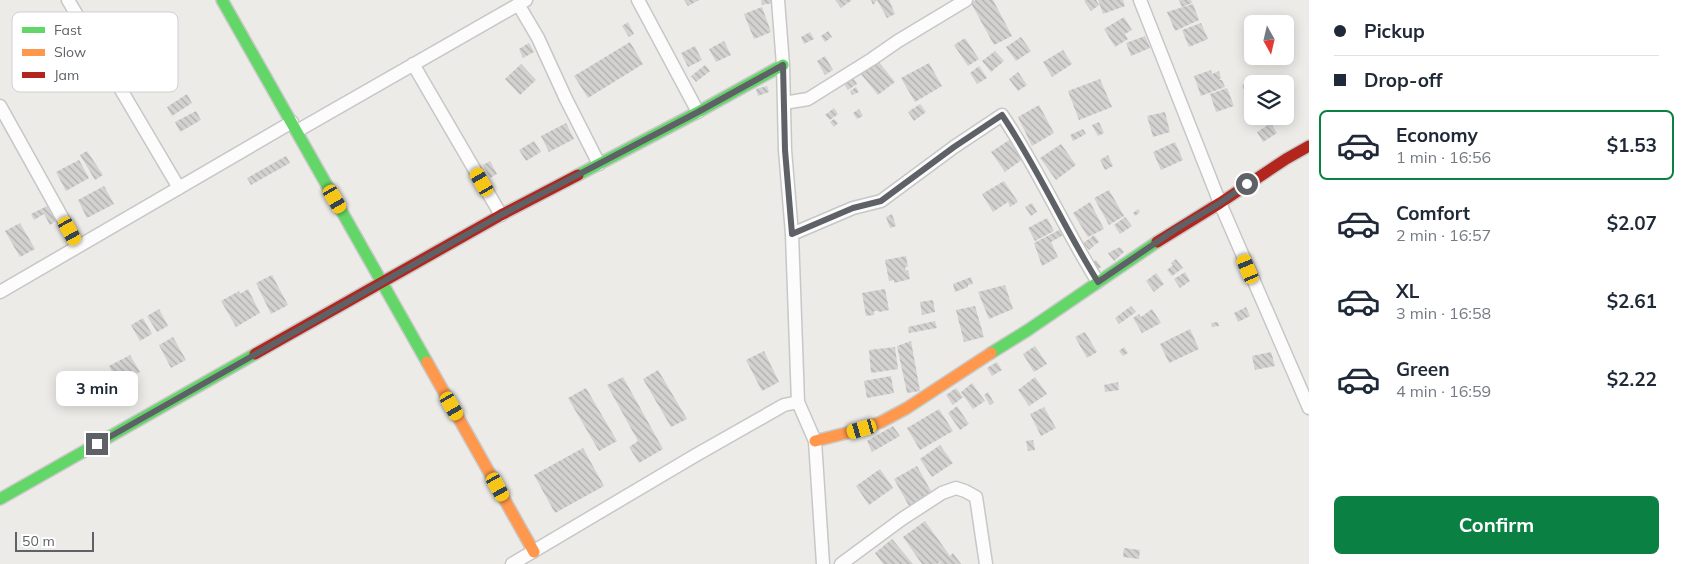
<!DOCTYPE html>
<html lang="en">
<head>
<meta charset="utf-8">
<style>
	body { margin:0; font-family:Mulish,sans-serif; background:#f6f6f7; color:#1f2937; height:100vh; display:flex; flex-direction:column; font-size:19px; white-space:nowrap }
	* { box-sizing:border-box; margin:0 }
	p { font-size:16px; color:#747a83 }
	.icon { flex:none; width:28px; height:28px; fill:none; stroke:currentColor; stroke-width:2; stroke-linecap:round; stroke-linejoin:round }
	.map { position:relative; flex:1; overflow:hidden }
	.details { display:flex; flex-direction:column; background:#fff; width:375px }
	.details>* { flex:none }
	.hud { display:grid; align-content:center; height:110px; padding:0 25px; background:#fff }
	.needle { width:32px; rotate:172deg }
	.fabs { position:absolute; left:1244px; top:15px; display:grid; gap:10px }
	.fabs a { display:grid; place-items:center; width:50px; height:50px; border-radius:8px; background:#fff; box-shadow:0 2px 12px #0003; font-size:25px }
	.scale { position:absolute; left:15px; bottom:12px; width:79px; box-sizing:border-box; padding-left:5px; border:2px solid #5e6165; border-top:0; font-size:14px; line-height:18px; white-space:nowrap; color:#5e6165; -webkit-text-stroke:4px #fff; paint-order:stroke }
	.end { position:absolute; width:22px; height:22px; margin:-11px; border:6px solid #5e6165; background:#fff; box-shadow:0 0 0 2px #fff }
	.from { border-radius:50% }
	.bubble { position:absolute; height:35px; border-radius:8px; background:#fff; box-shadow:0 2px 12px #0003; font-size:16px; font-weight:700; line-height:35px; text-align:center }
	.car { position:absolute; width:15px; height:30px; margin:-15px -8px; border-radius:6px; box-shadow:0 0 4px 1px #0007; background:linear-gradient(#f5c518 24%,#345 0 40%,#f5c518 0 76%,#345 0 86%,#f5c518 0) }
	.hud b { display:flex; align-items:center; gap:18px; height:48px; font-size:19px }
	.hud b+b { border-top:1px solid #e0e1e3 }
	.hud i { width:12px; height:12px; background:#1f2937 }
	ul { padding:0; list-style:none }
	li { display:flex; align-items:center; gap:15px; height:70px; margin:0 10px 8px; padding:0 15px; border:2px solid transparent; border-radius:8px }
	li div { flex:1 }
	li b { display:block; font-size:19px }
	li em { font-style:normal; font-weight:700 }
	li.current { border-color:#0b8043 }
	li>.icon { width:45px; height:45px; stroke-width:1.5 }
	.button { display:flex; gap:10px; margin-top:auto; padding:10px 25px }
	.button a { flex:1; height:58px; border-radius:8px; background:#0b8043; color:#fff; font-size:20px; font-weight:700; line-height:58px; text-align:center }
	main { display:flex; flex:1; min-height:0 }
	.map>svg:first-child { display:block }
	.building { fill:url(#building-back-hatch) }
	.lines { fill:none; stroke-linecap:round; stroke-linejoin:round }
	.street-casing { stroke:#c7c7c7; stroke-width:15 }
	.fast-casing { stroke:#c9c9c9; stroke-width:14 }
	.slow-casing { stroke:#c9c9c9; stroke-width:14 }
	.jam-casing { stroke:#c9c9c9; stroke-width:14 }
	.street { stroke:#fcfcfc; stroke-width:12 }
	.fast { stroke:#63d668; stroke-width:11 }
	.slow { stroke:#ff974d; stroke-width:11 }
	.jam { stroke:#b3261e; stroke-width:11 }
	.route { stroke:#5e6165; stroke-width:6 }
	.key { fill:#fff; stroke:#cfd0d1; stroke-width:1 }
	.key-label { font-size:14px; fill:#5e6165 }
</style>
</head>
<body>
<main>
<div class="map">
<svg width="1309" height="564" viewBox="0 0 1309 564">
	<defs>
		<pattern id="building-back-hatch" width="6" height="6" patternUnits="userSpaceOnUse" patternTransform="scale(1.25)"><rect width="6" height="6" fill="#d3d2d1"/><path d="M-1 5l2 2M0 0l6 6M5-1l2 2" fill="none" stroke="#aeaead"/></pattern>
	</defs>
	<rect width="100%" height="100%" fill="#ecebe8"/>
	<path class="building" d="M684,0H699L688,6Z
		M761,0H772V3L762,5Z
		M835,0H852L841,8Z
		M871,0H889L895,14L887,18L877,0L873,5Z
		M976,0H993L1012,36L994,45L971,3Z
		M1086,0H1096L1099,5L1091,11L1084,1Z
		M1098,0H1123L1125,6L1103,14Z
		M1179,0H1191L1192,3L1182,7Z
		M1193,4L1199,20L1175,31L1167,12Z
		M762,7L771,32L754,39L744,14Z
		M1124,17L1132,30L1125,34L1128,39L1115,47L1104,29Z
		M628,22L634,34L629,37L622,26Z
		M1201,23L1208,39L1189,47L1182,30Z
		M828,31L832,37L825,42L821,36Z
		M810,32L814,39L804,44L801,37Z
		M1145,36L1150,48L1131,56L1126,43Z
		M1021,37L1031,51L1016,61L1006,47Z
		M965,38L979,59L968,66L954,45Z
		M724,41L731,55L716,62L709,49Z
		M630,42L643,64L588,98L574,76Z
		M529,43L534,52L523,58L519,49Z
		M695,46L702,60L688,67L681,53Z
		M1063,50L1072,64L1052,77L1043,62Z
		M995,51L1004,61L991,72L982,61Z
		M825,56L833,70L825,75L817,61Z
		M878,61L895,82L878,95L861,74Z
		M929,63L942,86L915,102L901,78Z
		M521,64L536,80L520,95L505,79Z
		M705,65L710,71L696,82L691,76Z
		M979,66L987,78L977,84L970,73Z
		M1211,70L1212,74L1219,71L1221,78L1219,80H1222L1225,87L1201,96L1194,76Z
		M1018,72L1027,85L1018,91L1009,79Z
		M852,76L857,84L848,90L843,82Z
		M1100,79L1112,107L1079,120L1068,91Z
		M1257,79L1259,84H1252V101L1250,103L1242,85Z
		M767,86L769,92L758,96L756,89Z
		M856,87L859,92L852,95L850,91Z
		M1227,88L1234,106L1216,112L1210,94Z
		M187,94L192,103L172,116L167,107Z
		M920,104L926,112L914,121L908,112Z
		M1039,105L1054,133L1032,146L1018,117Z
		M834,108L838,114L830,120L825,115Z
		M859,109L863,116L857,119L853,113Z
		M196,111L201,120L180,132L175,122Z
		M1165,112L1170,132L1153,137L1147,116Z
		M834,119L838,123L834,127L830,122Z
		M1099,122L1104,133L1098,136L1092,125Z
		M566,123L574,139L549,152L541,136Z
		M1271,123L1277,133L1263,142L1257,132Z
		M1083,129L1086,134L1073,141L1070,135Z
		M1009,140L1023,159L1005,172L991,152Z
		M534,141L541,152L526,161L519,150Z
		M1175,142L1183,160L1161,170L1153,152Z
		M1061,144L1076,165L1056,180L1040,158Z
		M87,151L103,175L95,180L80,155Z
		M1108,155L1113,166L1105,170L1100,160Z
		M286,156L290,163L251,185L247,178Z
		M79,160L89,178L66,191L56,172Z
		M490,161L497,174L490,178L483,165Z
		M1004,181L1018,202L1010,207L1008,202L993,212L982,194Z
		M104,186L114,204L87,218L78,200Z
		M1109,190L1124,216L1109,225L1094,198Z
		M1090,202L1104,229L1088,237L1073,213Z
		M1032,203L1037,212L1031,216L1025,207Z
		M47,206L56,221L50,225L44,214L34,220L31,214Z
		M1138,209L1140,212L1135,216L1133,213Z
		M892,214L896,226L890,228L886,217Z
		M1125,217L1132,226L1120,234L1114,225Z
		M1047,218L1054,231L1035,241L1028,228Z
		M20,223L35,249L20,257L5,231Z
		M1063,228L1065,234L1051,242L1058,257L1042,266L1034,243Z
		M1094,235L1099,242L1095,245L1089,239Z
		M1089,239L1094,246L1089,250L1083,243Z
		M1120,247L1124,252L1114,261L1108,253Z
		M906,256L908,267H905L906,271L908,270L910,279L894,283V280L889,281L885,260Z
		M1176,259L1183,268L1172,276L1167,270L1173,265L1171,263Z
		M1096,260L1101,267L1098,269L1093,262Z
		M1185,272L1190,281L1180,288L1174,279Z
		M1156,273L1164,284L1154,292L1146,281Z
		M272,275L288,305L271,314L256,283Z
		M971,277L973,284L968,285V287L955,292L953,284Z
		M1005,285L1013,309L989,319L978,292Z
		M248,289L260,313L236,327L221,301L239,291L240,294Z
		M885,289L889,310L879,312L878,311H874V315L866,316L862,293Z
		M933,300L935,312L922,315L920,302Z
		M975,306L984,337L964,342L956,310Z
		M1131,306L1136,312L1119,324L1115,318Z
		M1246,307L1250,316L1238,322L1234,313Z
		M159,309L168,326L157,332L147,316Z
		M1152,309L1161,323L1142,333L1133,318L1139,314L1141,317Z
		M143,318L152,334L140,341L131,325Z
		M935,321L937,328L909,333L908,327Z
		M1218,322L1219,326L1212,327L1211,323Z
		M1190,329L1199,349L1169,363L1160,344Z
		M1085,332L1097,352L1087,358L1075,337Z
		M173,337L186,360L171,368L159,345Z
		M911,341L920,391L907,393L897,346Z
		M1035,346L1047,364L1034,372L1023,354Z
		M895,347L898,369L871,373L869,350Z
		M1124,347L1128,353L1123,356L1119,351Z
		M764,351L779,382L762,391L746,360Z
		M1271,352L1275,366L1255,370L1252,356Z
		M130,355L140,372L119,383L109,366Z
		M997,362L1002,370L992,376L987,368Z
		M658,370L687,419L671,427L643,379Z
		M891,376L894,393L867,398L864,381Z
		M623,377L663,449L639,463L629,447L638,441L607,385Z
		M1035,377L1047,394L1029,406L1018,390Z
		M1118,382L1119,390L1105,392L1104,385Z
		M972,383L985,401L973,409L961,392Z
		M586,388L617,441L599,451L568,398Z
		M956,388L963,397L953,405L946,395Z
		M988,392L994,403L990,405L984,395Z
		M957,406L969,424L960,430L948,413Z
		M1044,407L1056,428L1041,436L1030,414Z
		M939,409L953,431L920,450L907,428Z
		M893,426L900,436L872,452L867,441Z
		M1033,440L1035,450L1028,451L1026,441Z
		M940,445L953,463L932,477L920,459Z
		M583,448L604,486L555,513L534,475Z
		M917,466L932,493L909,506L894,479Z
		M880,469L893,488L869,505L856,486Z
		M925,521L950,556L953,553L961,564H939L943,560L937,564H922L903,537Z
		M892,539L913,564H883L875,553Z
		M1124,548L1140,550L1139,559L1123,557Z"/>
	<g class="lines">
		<g class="street-casing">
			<path id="street" d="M68,0L179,188
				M638,0L698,112
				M778,0L783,65L785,150L792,234L798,402L815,441L823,564
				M1140,0L1220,203L1309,408
				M518,4L538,38L566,99L599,164
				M413,64L501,215
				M784,103L808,99L872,59L898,41L966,0
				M0,106L78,246
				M297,131L526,0
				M792,234L853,208L881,201L954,147L1002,115C1038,168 1064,228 1098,282
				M0,292L292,122
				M512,564L696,455L784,405L798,402
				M841,564L902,519L942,493L956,488L965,491L976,497L986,564"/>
		</g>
		<g class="fast-casing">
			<path id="fast" d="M222,0L427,362
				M578,175L698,112L783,65
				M991,353L1028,330L1157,242
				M0,499L255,354"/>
		</g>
		<g class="slow-casing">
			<path id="slow" d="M427,362L534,552
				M815,441L862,429L881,422L907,408L991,353"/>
		</g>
		<g class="jam-casing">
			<path id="jam" d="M1157,242L1220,203L1286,159L1309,146
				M255,354L501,215L578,175"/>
		</g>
		<use href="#street" class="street"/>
		<use href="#fast" class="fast"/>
		<use href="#slow" class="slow"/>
		<use href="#jam" class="jam"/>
	</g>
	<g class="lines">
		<path class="route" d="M97,444L501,215L698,112L783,65L785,150L792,234L853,208L881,201L954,147L1002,115C1038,168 1064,228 1098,282L1176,229L1220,203L1247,184"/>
	</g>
	<rect x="12" y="12" width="166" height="80" rx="8" class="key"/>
	<rect x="22" y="27" width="23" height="6" fill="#63d668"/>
	<rect x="22" y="49" width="23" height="7" fill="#ff974d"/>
	<rect x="22" y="72" width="23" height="6" fill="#b3261e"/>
	<g class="key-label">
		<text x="54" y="35">Fast</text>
		<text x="54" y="57">Slow</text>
		<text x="54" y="80">Jam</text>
	</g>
</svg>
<div class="fabs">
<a><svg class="needle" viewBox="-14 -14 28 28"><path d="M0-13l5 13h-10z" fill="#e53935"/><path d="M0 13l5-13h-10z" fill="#747a83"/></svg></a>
<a><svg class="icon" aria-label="layers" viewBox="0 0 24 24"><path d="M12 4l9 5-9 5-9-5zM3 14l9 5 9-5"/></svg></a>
</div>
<div class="scale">50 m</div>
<i class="end from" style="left:1247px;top:184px"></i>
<i class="end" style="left:97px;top:444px"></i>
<div class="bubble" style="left:56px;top:371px;width:82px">3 min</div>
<i class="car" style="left:482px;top:182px;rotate:330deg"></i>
<i class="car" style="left:335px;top:199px;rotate:150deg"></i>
<i class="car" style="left:70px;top:231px;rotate:151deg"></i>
<i class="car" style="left:1248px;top:269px;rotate:337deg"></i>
<i class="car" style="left:452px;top:406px;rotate:150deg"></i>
<i class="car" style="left:862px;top:429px;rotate:254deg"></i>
<i class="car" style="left:498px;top:487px;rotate:151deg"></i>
</div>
<section class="details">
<div class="hud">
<b><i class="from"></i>Pickup</b>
<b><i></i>Drop-off</b>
</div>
<ul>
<li class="current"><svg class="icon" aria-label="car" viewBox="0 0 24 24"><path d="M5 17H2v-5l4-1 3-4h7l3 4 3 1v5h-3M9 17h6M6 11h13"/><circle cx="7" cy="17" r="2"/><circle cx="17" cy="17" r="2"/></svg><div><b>Economy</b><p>1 min · 16:56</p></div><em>$1.53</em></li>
<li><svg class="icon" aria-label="car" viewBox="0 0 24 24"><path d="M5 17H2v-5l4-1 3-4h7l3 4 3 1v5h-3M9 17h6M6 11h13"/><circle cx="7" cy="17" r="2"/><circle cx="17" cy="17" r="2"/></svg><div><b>Comfort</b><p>2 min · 16:57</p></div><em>$2.07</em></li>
<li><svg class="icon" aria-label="car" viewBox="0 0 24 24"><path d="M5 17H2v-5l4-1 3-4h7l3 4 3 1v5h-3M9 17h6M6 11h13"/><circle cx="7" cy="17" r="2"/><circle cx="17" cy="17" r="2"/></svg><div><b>XL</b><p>3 min · 16:58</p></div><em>$2.61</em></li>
<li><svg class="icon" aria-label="car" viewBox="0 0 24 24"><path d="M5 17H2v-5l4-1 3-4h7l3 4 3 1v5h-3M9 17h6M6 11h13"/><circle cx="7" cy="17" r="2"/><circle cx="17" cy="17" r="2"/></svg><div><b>Green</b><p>4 min · 16:59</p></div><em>$2.22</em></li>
</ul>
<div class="button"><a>Confirm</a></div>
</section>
</main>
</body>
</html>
